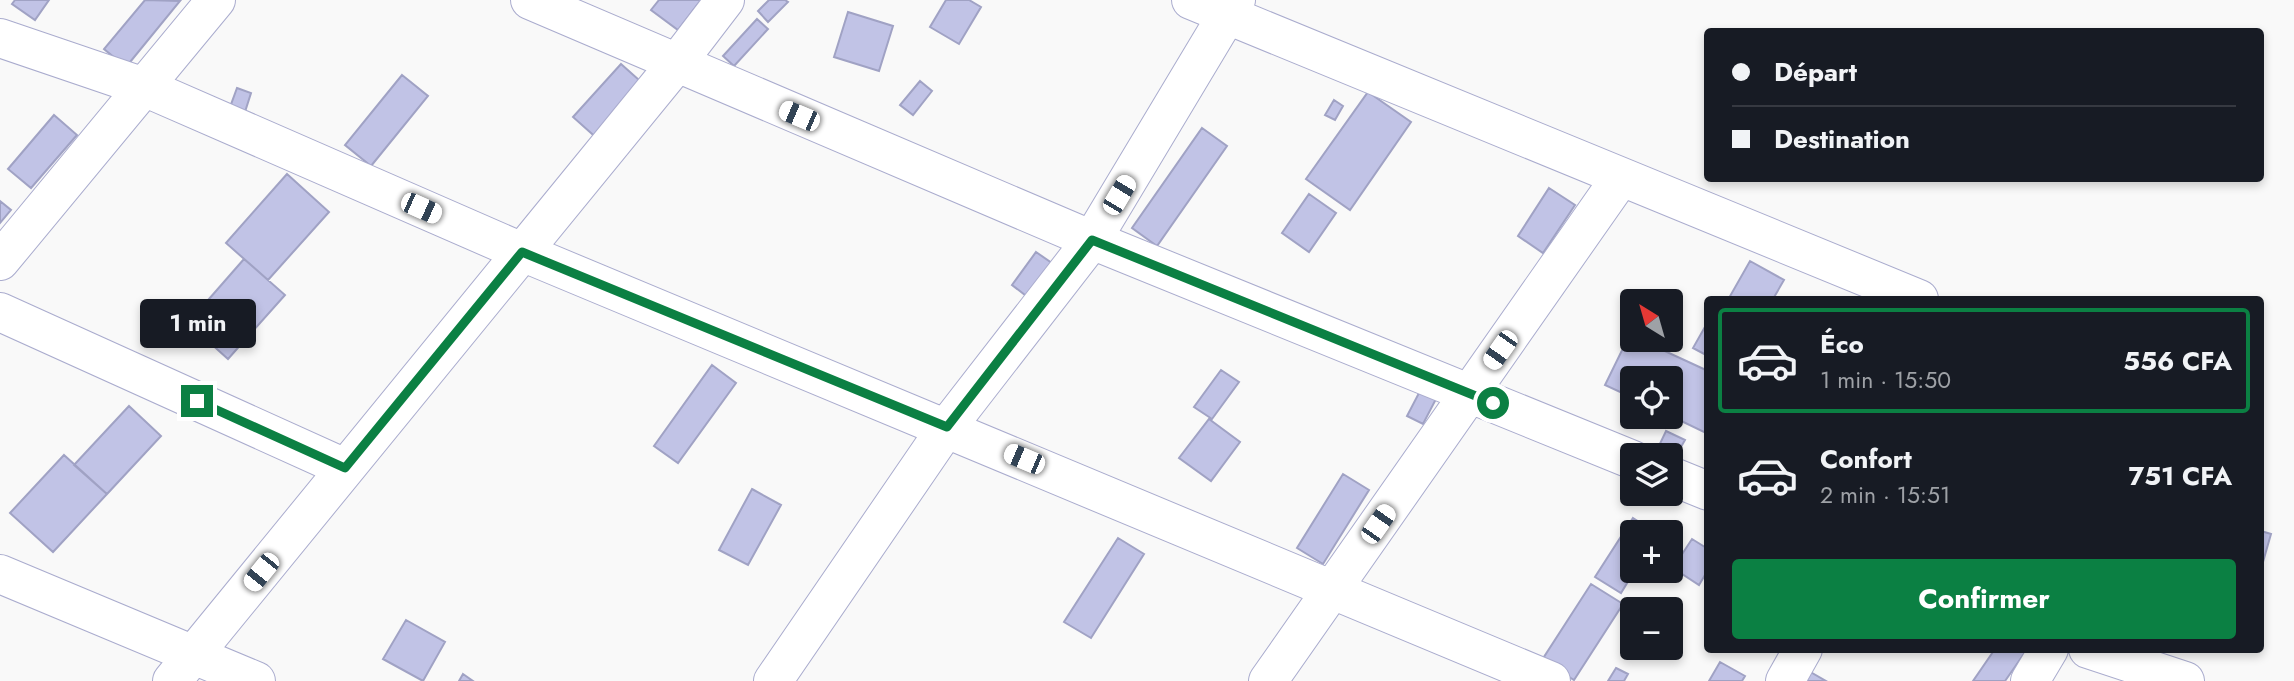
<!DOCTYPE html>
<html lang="fr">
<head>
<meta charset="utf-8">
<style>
	body { margin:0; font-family:Jost,sans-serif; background:#20242c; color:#f1f3f6; height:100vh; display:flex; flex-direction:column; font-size:26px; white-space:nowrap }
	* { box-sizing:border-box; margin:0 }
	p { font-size:23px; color:#9ea1a6 }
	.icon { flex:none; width:38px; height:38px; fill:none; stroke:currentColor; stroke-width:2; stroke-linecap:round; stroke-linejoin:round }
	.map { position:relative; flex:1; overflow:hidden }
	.sheet { position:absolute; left:1704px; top:296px; width:560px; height:357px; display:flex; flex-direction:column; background:#171b24; border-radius:7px; box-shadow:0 4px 10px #0003 }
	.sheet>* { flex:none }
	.banner { position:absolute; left:1704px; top:28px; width:560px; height:154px; border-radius:7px; box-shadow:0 4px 10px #0003; display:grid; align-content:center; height:154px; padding:0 28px; background:#171b24 }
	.needle { width:46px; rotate:323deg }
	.tools { position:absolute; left:1620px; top:289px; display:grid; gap:14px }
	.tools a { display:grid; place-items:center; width:63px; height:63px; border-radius:7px; background:#171b24; box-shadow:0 4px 10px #0003; font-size:35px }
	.end { position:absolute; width:32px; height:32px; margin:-16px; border:9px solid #0b8043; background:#fff; box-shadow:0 0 0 4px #fff }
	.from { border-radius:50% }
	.bubble { position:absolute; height:49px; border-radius:7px; background:#171b24; box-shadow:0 4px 10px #0003; font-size:23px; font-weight:700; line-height:49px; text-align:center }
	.car { position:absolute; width:21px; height:42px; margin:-21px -10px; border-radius:9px; box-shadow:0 0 5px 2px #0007; background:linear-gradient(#fff 24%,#345 0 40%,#fff 0 76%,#345 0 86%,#fff 0) }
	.banner b { display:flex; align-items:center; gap:24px; height:66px; font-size:26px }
	.banner b+b { border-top:2px solid #363941 }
	.banner i { width:18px; height:18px; background:#f1f3f6 }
	ul { padding:12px 0 0; list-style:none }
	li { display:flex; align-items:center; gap:21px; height:105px; margin:0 14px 10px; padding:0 14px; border:4px solid transparent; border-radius:7px }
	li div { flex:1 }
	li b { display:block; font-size:26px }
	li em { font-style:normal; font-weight:700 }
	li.active { border-color:#0b8043 }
	li>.icon { width:63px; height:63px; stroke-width:1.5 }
	.primary-button { display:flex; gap:14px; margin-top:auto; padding:14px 28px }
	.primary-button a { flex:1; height:80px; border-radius:7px; background:#0b8043; color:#fff; font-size:28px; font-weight:700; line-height:80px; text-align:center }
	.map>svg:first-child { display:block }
	.building { fill:#c1c3e6; stroke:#a0a2c4; stroke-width:2 }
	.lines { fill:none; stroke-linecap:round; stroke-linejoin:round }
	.minor-casing { stroke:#aaacce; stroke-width:40 }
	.minor { stroke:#fff; stroke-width:38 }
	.route { stroke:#0b8043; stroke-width:9 }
</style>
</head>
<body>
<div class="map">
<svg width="2294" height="681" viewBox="0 0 2294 681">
	<rect width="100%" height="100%" fill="#f9f9f9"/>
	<path class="building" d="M15,0H49L35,20L12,4Z
		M145,0L180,1L126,67L104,49Z
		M659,0H701L678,30L651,10Z
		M769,0H785L788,2L768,22L758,11Z
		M946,0H969L981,7L959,44L930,27Z
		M848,12L893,26L879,71L834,57Z
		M757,19L768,29L734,66L723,56Z
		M621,64L648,88L600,141L573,117Z
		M402,75L428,96L371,166L345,145Z
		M920,81L932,91L913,115L900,105Z
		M237,88L251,93L244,115L229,110Z
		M1368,92L1411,122L1350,210L1306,179Z
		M1334,100L1343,106L1335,120L1325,115Z
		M54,115L77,135L31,188L8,169Z
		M1202,128L1227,146L1157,246L1132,228Z
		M287,174L329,212L268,280L226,243Z
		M1549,188L1575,205L1543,253L1518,236Z
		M1309,194L1336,213L1309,252L1282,233Z
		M0,201L11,210L0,223Z
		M1036,252L1059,268L1034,302L1012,285Z
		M244,259L285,295L228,359L188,323Z
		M1750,261L1784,280L1773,299L1729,298Z
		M1706,325L1708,326V356L1693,348Z
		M1630,334L1633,335V340H1641L1708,371V434L1671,416V378H1633V398L1605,385Z
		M712,365L736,383L678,463L654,446Z
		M1221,370L1239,382L1212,419L1194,407Z
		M1420,391L1436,399L1423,424L1407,416Z
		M129,406L161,436L107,494L74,465Z
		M1209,419L1240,442L1211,481L1179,458Z
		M1666,431L1685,440L1674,459L1671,455L1657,450Z
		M64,455L107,494L53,552L10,513Z
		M1343,474L1369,490L1323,564L1297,548Z
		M752,489L781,505L748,565L719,550Z
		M1633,518L1655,532H1633V570H1635L1621,593L1595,577Z
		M2261,531L2271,534L2261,569Z
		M1118,538L1144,554L1091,638L1064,622Z
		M1692,539L1708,549V570L1699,585L1673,568Z
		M1591,584L1623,604L1574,680L1542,660Z
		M406,620L445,642L423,681L383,659Z
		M1995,649L2026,651L2005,681H1973Z
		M1720,662L1745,676L1742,681H1709Z
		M1616,668L1628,674L1624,681H1608Z
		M1807,670L1826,681H1800Z
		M463,674L473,681H459Z"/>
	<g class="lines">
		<g class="minor-casing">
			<path id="minor" d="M530,0L1092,240L1633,460
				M1191,0L1919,299
				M0,38L144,87L522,252L1551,681
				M0,261L216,0
				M0,312L345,468
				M1671,476L1708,491
				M0,574L256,681
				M2088,649L2185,681
				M172,681L676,64L725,0
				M773,681L947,427L1092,240L1236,0
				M1268,681L1621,177
				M1785,681L1803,649
				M2030,681L2049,649"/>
		</g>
		<use href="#minor" class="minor"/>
	</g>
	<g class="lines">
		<path class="route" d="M197,401L345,468L522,252L947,427L1092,240L1493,403"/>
	</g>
</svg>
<div class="tools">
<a><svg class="needle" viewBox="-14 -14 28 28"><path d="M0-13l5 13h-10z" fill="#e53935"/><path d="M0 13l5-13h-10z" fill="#9ea1a6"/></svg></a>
<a><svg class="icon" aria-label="locate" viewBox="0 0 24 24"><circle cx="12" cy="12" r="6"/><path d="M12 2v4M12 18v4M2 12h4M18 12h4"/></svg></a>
<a><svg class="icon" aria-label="layers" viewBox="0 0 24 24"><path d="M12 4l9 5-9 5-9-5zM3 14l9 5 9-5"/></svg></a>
<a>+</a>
<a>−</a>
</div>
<i class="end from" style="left:1493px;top:403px"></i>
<i class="end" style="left:197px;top:401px"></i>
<div class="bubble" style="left:140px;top:299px;width:116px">1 min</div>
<i class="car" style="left:799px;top:116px;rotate:293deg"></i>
<i class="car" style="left:1119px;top:195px;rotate:31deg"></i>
<i class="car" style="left:421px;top:208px;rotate:114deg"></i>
<i class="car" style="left:1500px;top:350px;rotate:215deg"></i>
<i class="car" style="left:1024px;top:459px;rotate:293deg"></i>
<i class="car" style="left:1378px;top:524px;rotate:35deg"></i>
<i class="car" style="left:261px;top:572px;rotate:219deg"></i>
<div class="banner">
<b><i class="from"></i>Départ</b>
<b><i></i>Destination</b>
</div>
<section class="sheet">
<ul>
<li class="active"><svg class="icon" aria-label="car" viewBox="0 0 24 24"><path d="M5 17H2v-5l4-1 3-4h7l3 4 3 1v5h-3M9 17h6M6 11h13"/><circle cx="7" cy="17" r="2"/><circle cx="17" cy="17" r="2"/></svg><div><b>Éco</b><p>1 min · 15:50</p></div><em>556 CFA</em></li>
<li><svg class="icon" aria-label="car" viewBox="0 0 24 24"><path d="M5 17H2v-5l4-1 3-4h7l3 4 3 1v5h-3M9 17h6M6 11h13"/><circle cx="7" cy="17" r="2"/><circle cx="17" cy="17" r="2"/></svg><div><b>Confort</b><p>2 min · 15:51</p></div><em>751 CFA</em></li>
</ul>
<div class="primary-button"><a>Confirmer</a></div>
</section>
</div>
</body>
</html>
